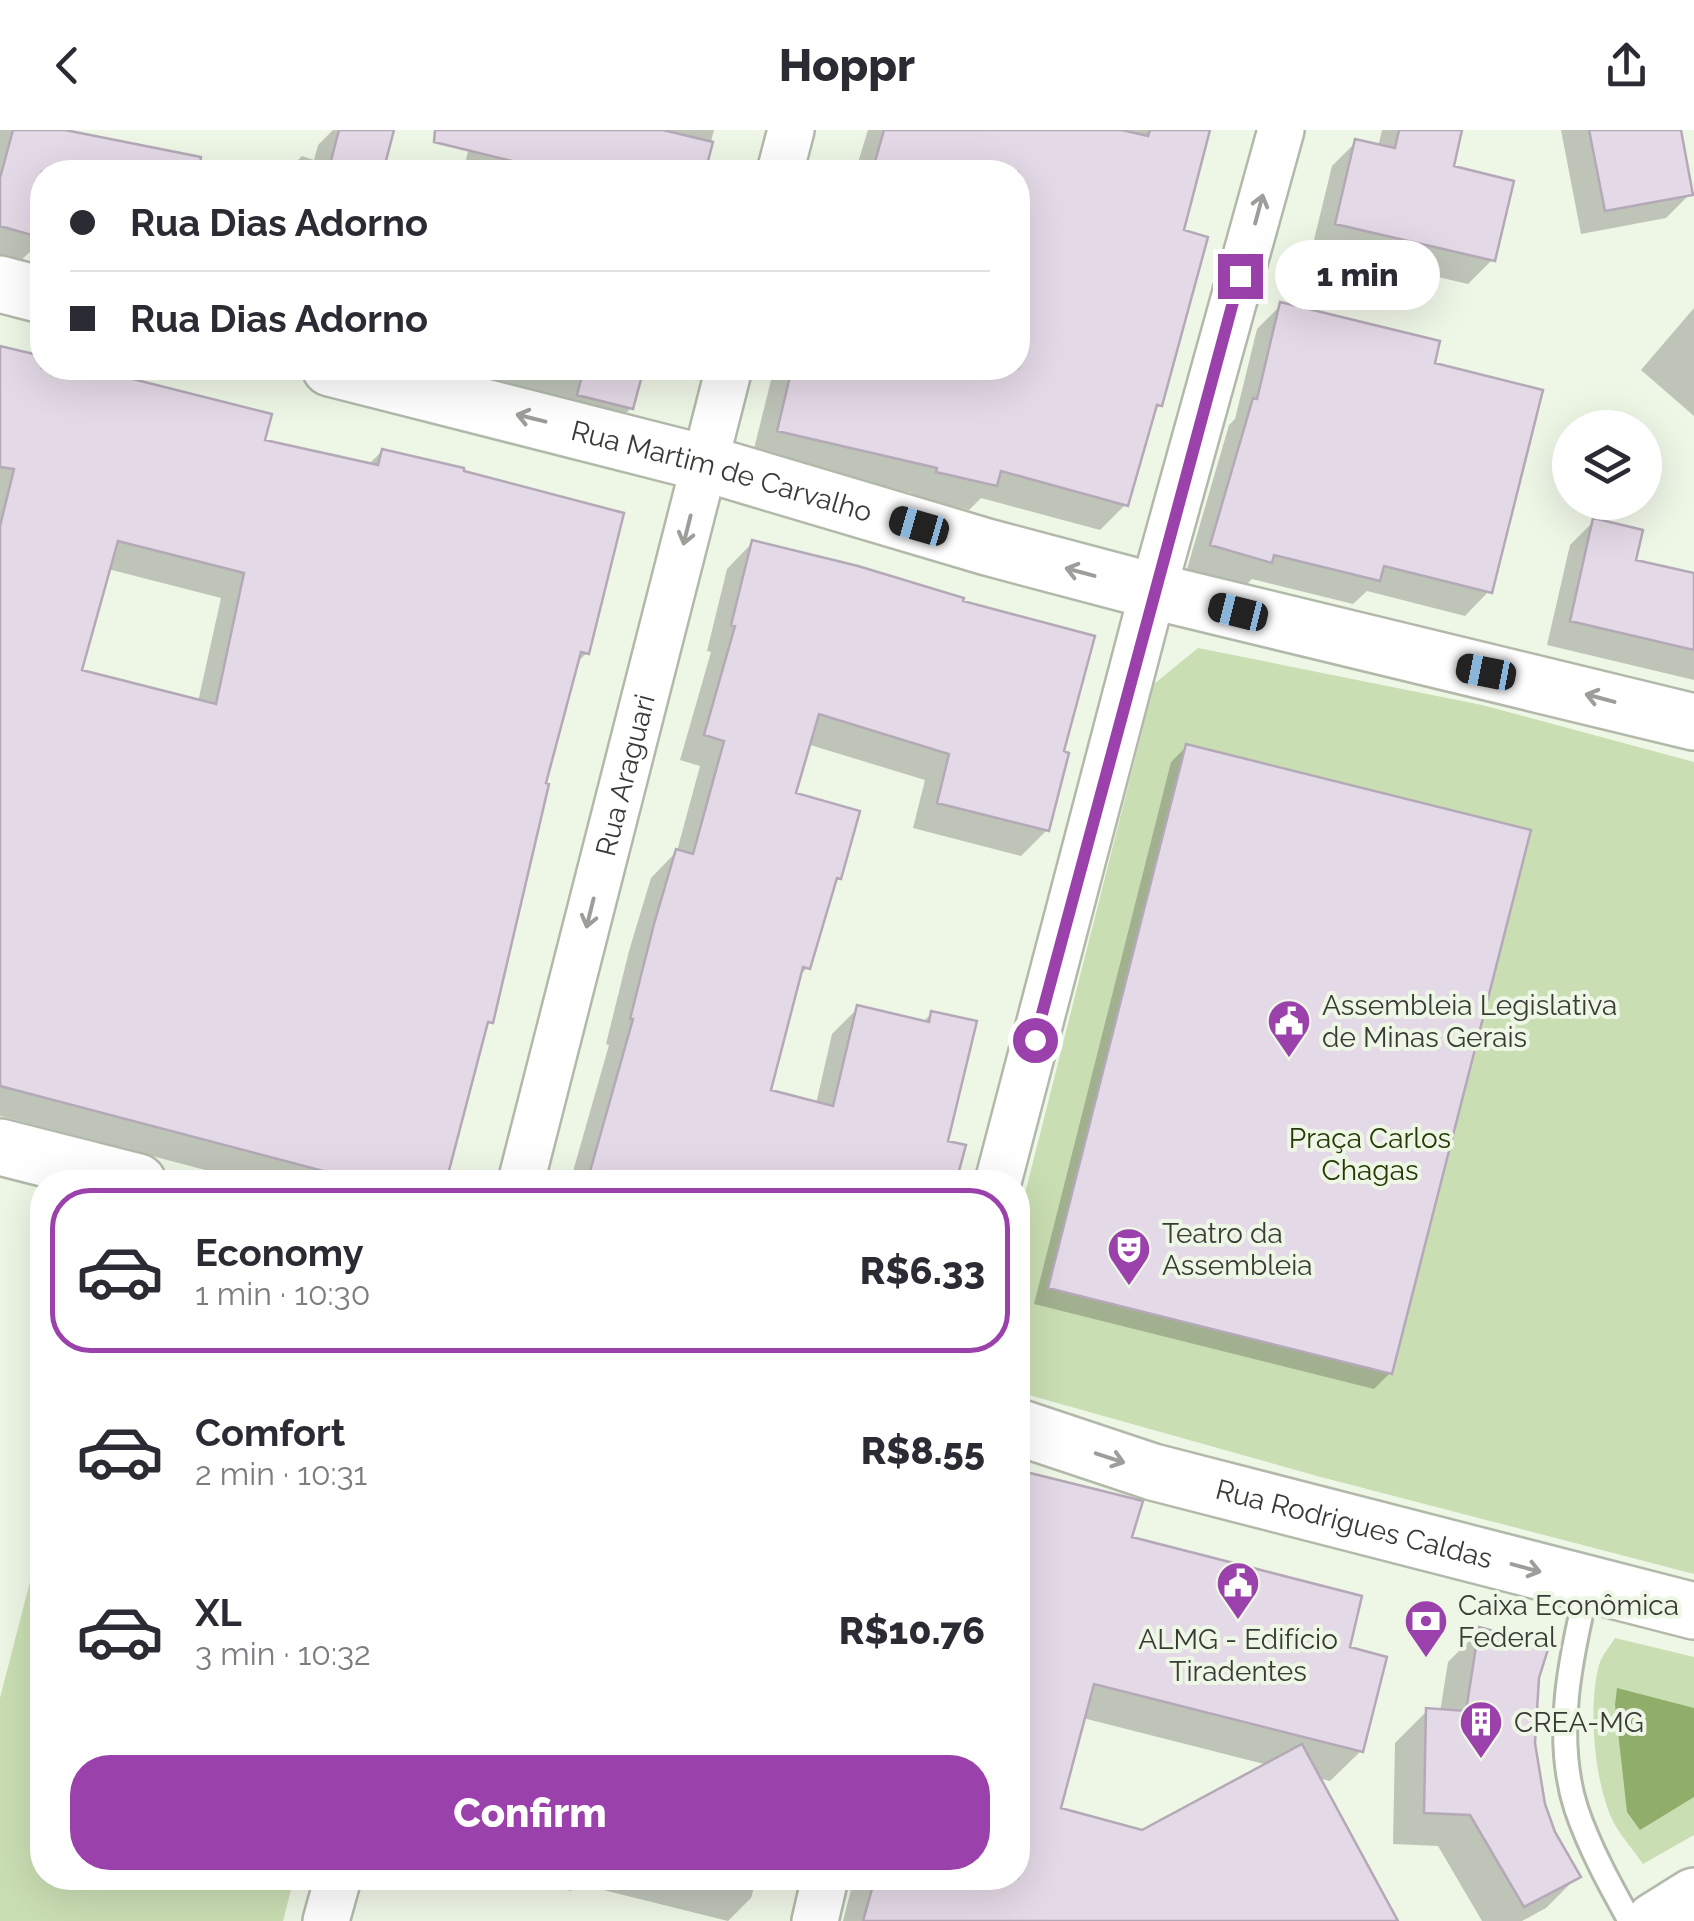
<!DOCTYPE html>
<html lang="en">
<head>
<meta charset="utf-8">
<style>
	body { margin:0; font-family:Raleway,sans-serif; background:#f2f2f3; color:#2b2b33; height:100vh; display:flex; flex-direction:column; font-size:38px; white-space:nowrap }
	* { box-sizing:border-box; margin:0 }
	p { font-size:32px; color:#7c7c81 }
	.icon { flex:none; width:55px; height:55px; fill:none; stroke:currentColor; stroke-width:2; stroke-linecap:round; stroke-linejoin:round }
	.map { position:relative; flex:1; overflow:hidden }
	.side { position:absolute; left:30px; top:1040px; width:1000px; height:720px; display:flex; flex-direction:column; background:#fff; border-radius:40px; box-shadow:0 10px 40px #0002 }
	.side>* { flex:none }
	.guide { position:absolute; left:30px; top:30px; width:1000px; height:220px; border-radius:40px; box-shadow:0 10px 40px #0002; display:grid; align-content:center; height:220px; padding:0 40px; background:#fff }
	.buttons { position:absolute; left:1552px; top:280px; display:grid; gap:20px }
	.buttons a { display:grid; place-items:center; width:110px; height:110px; border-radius:50%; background:#fff; box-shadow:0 10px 40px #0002; font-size:50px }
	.end { position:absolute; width:45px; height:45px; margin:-22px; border:12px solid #9b41ac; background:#fff; box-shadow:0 0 0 5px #fff }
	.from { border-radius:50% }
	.bubble { position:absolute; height:70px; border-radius:35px; background:#fff; box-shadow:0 10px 40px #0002; font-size:32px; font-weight:800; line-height:70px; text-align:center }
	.car { position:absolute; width:30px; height:60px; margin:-30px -15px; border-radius:12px; box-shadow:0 0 8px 2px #0007; background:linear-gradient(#222 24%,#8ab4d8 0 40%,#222 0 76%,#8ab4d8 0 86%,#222 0) }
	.guide b { display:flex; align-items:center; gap:35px; height:95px; font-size:38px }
	.guide b+b { border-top:2px solid #e1e1e2 }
	.guide i { width:25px; height:25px; background:#2b2b33 }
	ul { padding:18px 0 0; list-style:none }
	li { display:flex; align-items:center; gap:30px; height:165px; margin:0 20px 15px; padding:0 20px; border:5px solid transparent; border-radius:40px }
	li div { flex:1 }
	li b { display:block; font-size:38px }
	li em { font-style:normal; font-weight:800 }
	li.on { border-color:#9b41ac }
	li>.icon { width:90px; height:90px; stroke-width:1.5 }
	.action { display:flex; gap:20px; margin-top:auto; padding:20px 40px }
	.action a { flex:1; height:115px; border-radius:40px; background:#9b41ac; color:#fff; font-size:40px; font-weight:800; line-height:115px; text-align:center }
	header { display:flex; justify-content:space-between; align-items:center; height:130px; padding:0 40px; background:#fff; font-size:45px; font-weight:800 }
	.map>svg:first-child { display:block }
	.green { fill:#cadeb3 }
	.water { fill:#90ad6a }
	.shadow { fill:#0003; fill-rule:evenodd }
	.building { fill:#e4d9e6; stroke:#b4a9b6; stroke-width:2.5; fill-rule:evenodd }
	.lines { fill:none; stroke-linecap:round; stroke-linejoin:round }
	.service-casing { stroke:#b2b9aa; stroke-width:28 }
	.minor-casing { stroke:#b2b9aa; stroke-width:50 }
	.tertiary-casing { stroke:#b2b9aa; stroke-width:60 }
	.secondary-casing { stroke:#b2b9aa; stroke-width:60 }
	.service { stroke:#fff; stroke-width:22 }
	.minor { stroke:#fff; stroke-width:45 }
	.tertiary { stroke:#fff; stroke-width:55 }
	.secondary { stroke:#fff; stroke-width:55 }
	.oneway { stroke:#9c9e9a }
	.route { stroke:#9b41ac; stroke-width:12 }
	.labels { text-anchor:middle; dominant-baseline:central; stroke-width:8; stroke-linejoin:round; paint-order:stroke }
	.street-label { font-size:28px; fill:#393c36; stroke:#eef6e6 }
	.poi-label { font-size:28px; fill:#393c36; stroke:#eef6e6; text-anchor:start }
	.park-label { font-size:28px; fill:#273906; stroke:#eef6e6 }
</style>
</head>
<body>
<header><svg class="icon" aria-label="back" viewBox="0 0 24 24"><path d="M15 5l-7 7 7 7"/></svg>Hoppr<svg class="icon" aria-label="share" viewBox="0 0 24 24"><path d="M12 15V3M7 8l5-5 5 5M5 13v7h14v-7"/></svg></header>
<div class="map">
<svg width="1694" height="1791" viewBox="0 0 1694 1791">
	<rect width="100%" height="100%" fill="#eef6e6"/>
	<path class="green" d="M1198,518L1482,575L1694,632V1444L1317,1346L1018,1262V1091L1154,554Z
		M42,1405V1748H294L283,1791H0V1568Z
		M1615,1508L1694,1527V1705L1643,1734C1633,1719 1619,1704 1612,1689C1594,1650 1588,1576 1599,1535C1602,1525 1610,1516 1615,1508Z"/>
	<path class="water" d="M1617,1558L1694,1578V1667L1640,1700L1627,1682L1615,1575Z"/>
	<path class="shadow" d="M0,0H73L72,4L232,36L230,42H42V111L19,132L0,126Z
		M333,0L391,3L380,42H286L302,26L314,30L318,15Z
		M473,0H714L703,42H463Z
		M868,0H1207L1181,102L1160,275L1152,282L1126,374L1100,400L981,368L969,380L911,367L912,363L752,327L774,238H1018V42H855Z
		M1382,0H1460L1451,38L1492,130L1468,154L1312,118L1332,36L1356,12L1378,17Z
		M1561,0H1678L1690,64L1666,88L1581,104Z
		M1281,175L1432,235L1489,461L1465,486L1367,461L1353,474L1252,449L1245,456L1187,439L1229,295L1235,289L1257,199Z
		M1694,178V286L1641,240Z
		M0,217L42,228V238H81L185,264L262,312L368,335L382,321L587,523L575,534L543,655L490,892L483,899L443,1052H251L0,986ZM108,439L221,468L198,572L79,542Z
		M398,238H650L639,249L631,278L607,302Z
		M1594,391L1633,431L1694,445V550L1547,515L1570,415Z
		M752,413L1061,623L1047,700L1021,726L913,698L925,650L807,614L793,665L839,748L833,753L808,837L797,848L768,962L816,974L832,904L858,878L922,893L932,883L945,1012L963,1017L954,1052H570L609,915L606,914L629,821L651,748L677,721L700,636L680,630L711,522L707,521L727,439Z
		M1187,616L1390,1243L1374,1259L1034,1174L1171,632Z
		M1018,1343L1139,1373L1129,1409L1347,1519L1361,1621L1330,1651L1318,1648L1395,1791H843L854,1748H1018ZM1083,1588L1268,1635L1142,1702L1058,1680Z
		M1480,1500L1537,1547L1532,1613L1543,1674L1553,1703L1578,1746L1546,1778L1522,1791H1482L1438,1716L1393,1714L1395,1613L1427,1581L1440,1582L1448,1532Z
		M507,1748H757L751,1768L728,1791L579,1754L571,1761Z"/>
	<path class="building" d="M13,0H65L201,27L199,42H42V108L0,96V48Z
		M339,0H394L383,42H328Z
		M435,0H663L713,12L705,42H557L434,12Z
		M884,0H1122L1148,6L1150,0H1210L1184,100L1208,107L1162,276L1157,275L1128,376L1001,341L997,356L936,342L937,338L777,301L792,238H1018V42H872Z
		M1399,0H1462L1454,36L1514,51L1495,131L1335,94L1355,9L1395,18Z
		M1589,0H1681L1693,65L1605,81Z
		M1280,172L1440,211L1435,233L1543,260L1492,463L1384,436L1380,451L1274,425L1272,433L1210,415L1253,268L1257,269Z
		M0,216L42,226V238H89L272,284L265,310L378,335L382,319L464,338V341L624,383L589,524L581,522L546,653L549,654L493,893L488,892L446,1052H365L0,956V396L14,339L0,337ZM118,411L244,443L216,574L82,540Z
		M584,238H644L633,279L577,265Z
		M1593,388L1643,400L1636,430L1694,443V520L1570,491Z
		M752,410L858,436L964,468L963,471L1095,506L1064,621L1069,623L1049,701L937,673L949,624L819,584L796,663L860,681L841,749L837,748L810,839L803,837L771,960L833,976L857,875L929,892L931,881L977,891L948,1011L966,1015L956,1052H587L633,889H630L654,794L676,719L693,724L724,611L704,605L735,496L731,495Z
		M1186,614L1531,700L1392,1244L1048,1158Z
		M1018,1340L1143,1371L1132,1407L1362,1466L1350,1517L1387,1527L1363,1622L1094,1554L1061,1678L1142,1700L1302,1614L1398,1791H863L875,1748H1018Z
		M1479,1497L1549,1516L1539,1548L1535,1613L1545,1674L1555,1702L1581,1747L1524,1777L1470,1685L1424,1683L1426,1578L1466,1581Z"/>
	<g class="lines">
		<g class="service-casing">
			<path id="service" d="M1588,1454C1571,1525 1553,1606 1576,1678C1589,1717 1610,1755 1630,1791"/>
		</g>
		<g class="minor-casing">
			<g id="minor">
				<path d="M780,42L791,0"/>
				<path id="s1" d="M521,1052L729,238"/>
				<path d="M998,1052L1153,461L1281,0"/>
				<path d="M326,1791L338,1748"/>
				<path d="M815,1791L825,1748"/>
			</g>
		</g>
		<g class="tertiary-casing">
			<g id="tertiary">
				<path d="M0,154L42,165"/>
				<path id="s2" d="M330,238L704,333L987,417L1153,461L1694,592"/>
				<path d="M0,1017L138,1052"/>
				<path id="s3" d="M1018,1297L1153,1342L1694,1481"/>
			</g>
		</g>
		<g class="secondary-casing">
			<path id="secondary" d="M1654,1791L1694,1766"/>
		</g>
		<use href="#service" class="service"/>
		<use href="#minor" class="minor"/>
		<use href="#tertiary" class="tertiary"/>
		<use href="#secondary" class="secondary"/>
	</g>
	<defs><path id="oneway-shaft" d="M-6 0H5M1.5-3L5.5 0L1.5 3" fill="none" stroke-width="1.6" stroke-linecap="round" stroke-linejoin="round" transform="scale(2.5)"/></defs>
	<g class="oneway">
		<use href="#oneway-shaft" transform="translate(1259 79) rotate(-75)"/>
		<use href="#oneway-shaft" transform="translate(531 288) rotate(-166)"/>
		<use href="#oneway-shaft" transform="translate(687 400) rotate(104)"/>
		<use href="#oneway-shaft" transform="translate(1080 442) rotate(-165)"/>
		<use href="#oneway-shaft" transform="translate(1600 568) rotate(-165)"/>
		<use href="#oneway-shaft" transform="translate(590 783) rotate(104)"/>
		<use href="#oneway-shaft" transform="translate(1110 1328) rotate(18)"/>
		<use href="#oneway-shaft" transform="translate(1526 1438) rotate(15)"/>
	</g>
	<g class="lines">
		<path class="route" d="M1035,910L1240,146"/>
	</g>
	<defs>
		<g id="civic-pin" transform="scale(2.25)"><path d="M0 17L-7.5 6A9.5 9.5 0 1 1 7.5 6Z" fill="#9b41ac" stroke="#eef6e6"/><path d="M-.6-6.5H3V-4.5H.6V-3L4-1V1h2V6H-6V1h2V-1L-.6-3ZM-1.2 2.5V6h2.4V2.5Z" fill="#fff"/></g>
		<g id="theatre-pin" transform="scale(2.25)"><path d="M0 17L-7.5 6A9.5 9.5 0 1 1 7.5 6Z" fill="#9b41ac" stroke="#eef6e6"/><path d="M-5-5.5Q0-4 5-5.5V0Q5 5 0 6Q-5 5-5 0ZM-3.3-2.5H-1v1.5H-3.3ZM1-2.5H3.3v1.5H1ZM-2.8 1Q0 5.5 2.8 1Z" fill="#fff"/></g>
		<g id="bank-pin" transform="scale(2.25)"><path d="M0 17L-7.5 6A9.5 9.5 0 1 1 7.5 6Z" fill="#9b41ac" stroke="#eef6e6"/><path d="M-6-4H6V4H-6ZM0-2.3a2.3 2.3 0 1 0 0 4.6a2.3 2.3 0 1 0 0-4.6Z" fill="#fff"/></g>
		<g id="building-pin" transform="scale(2.25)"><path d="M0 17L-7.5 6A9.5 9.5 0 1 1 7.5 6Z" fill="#9b41ac" stroke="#eef6e6"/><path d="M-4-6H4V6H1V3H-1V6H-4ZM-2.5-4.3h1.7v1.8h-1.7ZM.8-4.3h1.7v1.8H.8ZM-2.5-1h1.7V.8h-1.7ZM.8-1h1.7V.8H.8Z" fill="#fff"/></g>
	</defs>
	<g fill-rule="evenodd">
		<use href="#civic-pin" x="1289" y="891"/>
		<use href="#theatre-pin" x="1129" y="1119"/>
		<use href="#civic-pin" x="1238" y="1453"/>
		<use href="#bank-pin" x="1426" y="1491"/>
		<use href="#building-pin" x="1481" y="1592"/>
	</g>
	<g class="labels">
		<g class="street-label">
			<text stroke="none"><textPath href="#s2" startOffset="405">Rua Martim de Carvalho</textPath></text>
			<text stroke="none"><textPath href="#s1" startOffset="420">Rua Araguari</textPath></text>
			<text stroke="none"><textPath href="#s3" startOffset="350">Rua Rodrigues Caldas</textPath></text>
		</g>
		<g class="poi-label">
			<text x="1322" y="875">Assembleia Legislativa<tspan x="1322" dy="32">de Minas Gerais</tspan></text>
			<text x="1162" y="1103">Teatro da<tspan x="1162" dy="32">Assembleia</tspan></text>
			<text x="1458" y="1475">Caixa Econômica<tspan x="1458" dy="32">Federal</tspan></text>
			<text x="1238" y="1509" text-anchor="middle">ALMG - Edifício<tspan x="1238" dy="32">Tiradentes</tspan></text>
			<text x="1514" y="1592">CREA-MG</text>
		</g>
		<g class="park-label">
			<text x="1370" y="1008">Praça Carlos<tspan x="1370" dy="32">Chagas</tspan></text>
		</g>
	</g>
</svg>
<div class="buttons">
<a><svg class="icon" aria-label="layers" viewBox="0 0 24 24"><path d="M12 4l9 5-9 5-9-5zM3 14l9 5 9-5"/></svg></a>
</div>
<i class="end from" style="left:1035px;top:910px"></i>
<i class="end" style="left:1240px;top:146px"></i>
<div class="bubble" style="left:1275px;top:110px;width:165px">1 min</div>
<i class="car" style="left:919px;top:396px;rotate:286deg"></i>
<i class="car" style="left:1238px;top:482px;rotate:284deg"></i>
<i class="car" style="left:1486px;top:542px;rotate:281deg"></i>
<div class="guide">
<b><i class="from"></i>Rua Dias Adorno</b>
<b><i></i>Rua Dias Adorno</b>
</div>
<section class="side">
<ul>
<li class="on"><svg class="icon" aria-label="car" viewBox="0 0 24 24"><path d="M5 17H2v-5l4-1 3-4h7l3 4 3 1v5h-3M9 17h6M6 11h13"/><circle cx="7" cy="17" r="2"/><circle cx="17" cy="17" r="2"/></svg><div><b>Economy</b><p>1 min · 10:30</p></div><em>R$6.33</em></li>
<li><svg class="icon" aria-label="car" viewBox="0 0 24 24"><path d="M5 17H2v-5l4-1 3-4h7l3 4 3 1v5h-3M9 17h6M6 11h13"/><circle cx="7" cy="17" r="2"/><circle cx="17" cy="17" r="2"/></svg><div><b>Comfort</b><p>2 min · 10:31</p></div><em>R$8.55</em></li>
<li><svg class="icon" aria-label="car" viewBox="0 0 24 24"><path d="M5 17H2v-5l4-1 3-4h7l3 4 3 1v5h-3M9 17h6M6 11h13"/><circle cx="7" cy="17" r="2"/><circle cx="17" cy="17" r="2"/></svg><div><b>XL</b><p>3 min · 10:32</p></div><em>R$10.76</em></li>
</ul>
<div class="action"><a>Confirm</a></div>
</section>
</div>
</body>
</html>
